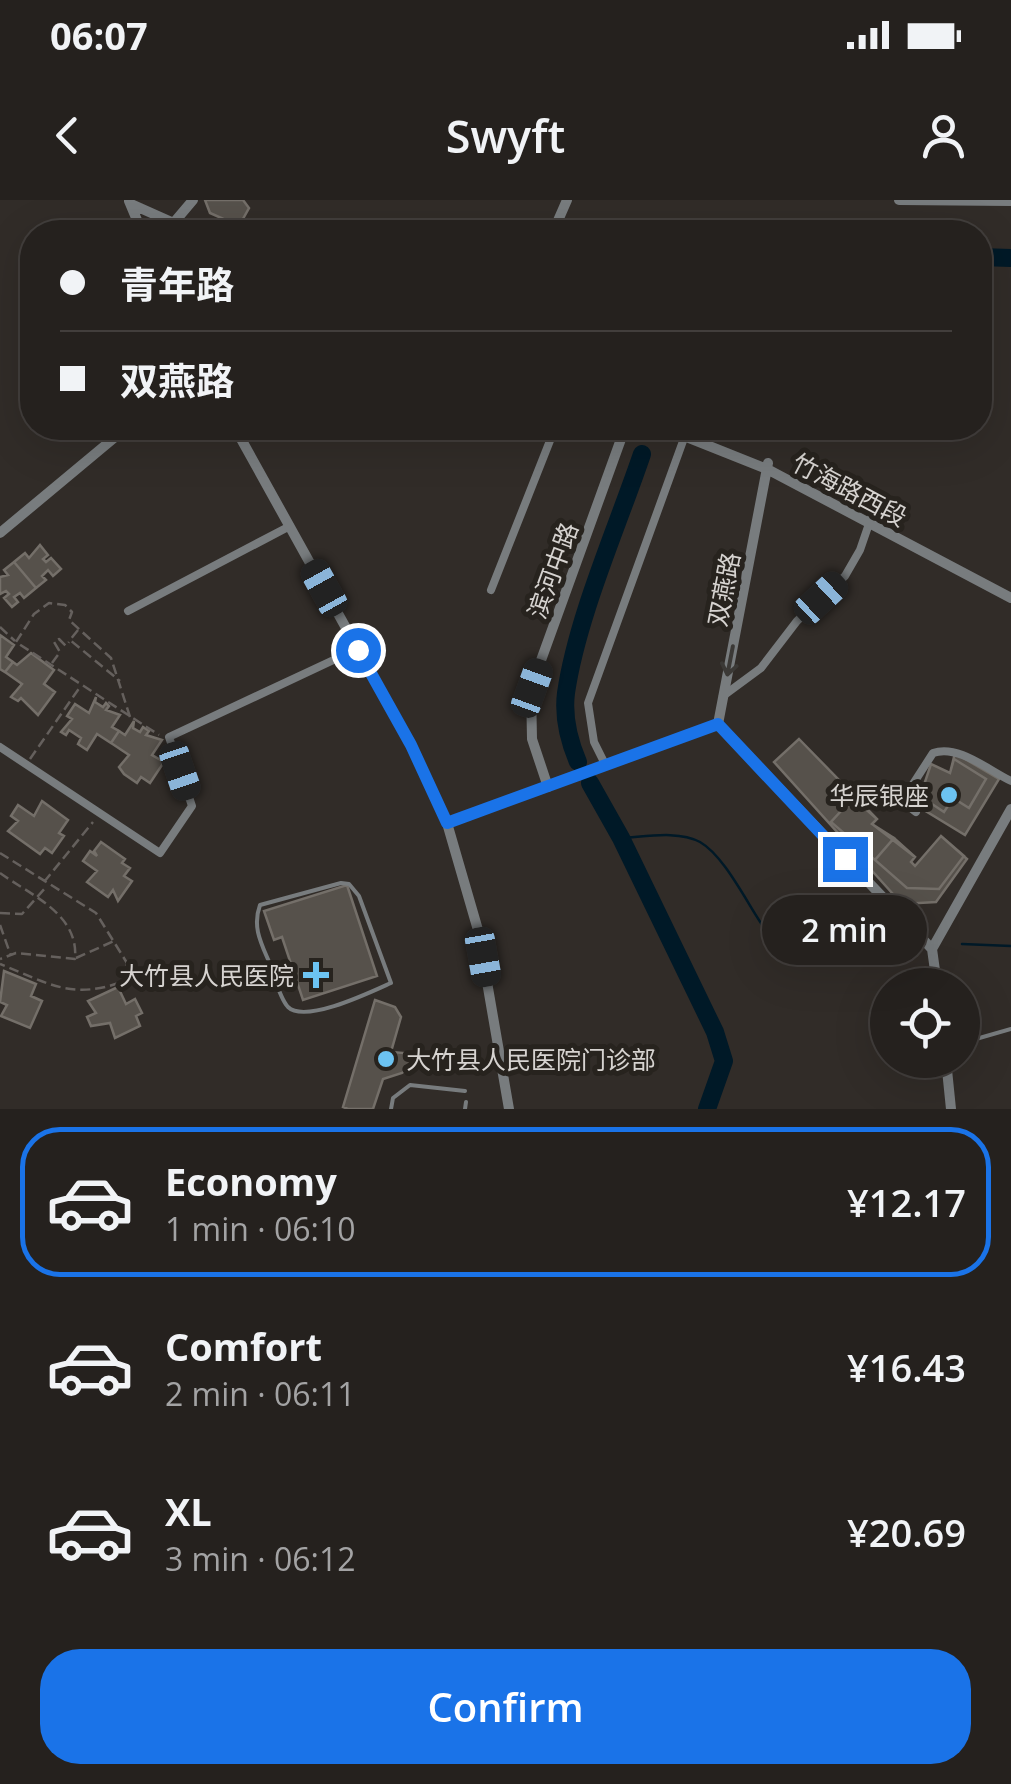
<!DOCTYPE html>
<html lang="en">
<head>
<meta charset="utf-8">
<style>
	body { margin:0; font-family:"Open Sans","Noto Sans SC",sans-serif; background:#2d2927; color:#f1f3f6; height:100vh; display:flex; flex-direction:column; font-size:38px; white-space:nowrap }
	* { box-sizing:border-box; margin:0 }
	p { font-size:32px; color:#a3a3a4 }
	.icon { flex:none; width:55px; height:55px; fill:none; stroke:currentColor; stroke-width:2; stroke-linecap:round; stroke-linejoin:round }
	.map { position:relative; height:909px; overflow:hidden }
	.panel { display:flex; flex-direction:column; background:#25211e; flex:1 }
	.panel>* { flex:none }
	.hud { position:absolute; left:20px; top:20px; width:972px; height:220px; border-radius:40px; box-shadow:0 10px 40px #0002,0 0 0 2px #423e3c; display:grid; align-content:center; height:220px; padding:0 40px; background:#25211e }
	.controls { position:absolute; left:870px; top:768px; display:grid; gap:20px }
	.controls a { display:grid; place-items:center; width:110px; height:110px; border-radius:50%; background:#25211e; box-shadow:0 10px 40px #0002,0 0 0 2px #423e3c; font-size:50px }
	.end { position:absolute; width:45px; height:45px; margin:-22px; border:12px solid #1a73e8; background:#fff; box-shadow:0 0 0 5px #fff }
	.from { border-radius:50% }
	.bubble { position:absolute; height:70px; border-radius:35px; background:#25211e; box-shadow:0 10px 40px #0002,0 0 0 2px #423e3c; font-size:32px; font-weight:600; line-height:70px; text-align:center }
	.car { position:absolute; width:30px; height:60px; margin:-30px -15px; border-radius:12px; box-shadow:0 0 8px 2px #0007; background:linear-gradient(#222 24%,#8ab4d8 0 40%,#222 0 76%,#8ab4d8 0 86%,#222 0) }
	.hud b { display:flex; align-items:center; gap:35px; height:95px; font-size:38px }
	.hud b+b { border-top:2px solid #423e3c }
	.hud i { width:25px; height:25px; background:#f1f3f6 }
	ul { padding:18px 0 0; list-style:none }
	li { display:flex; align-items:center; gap:30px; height:150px; margin:0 20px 15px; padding:0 20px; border:5px solid transparent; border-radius:40px }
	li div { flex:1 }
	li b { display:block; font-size:38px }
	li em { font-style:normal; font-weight:600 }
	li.current { border-color:#1a73e8 }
	li>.icon { width:90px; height:90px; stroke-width:1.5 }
	.cta { display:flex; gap:20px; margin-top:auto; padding:20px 40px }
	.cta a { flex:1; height:115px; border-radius:40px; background:#1a73e8; color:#fff; font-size:40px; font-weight:600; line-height:115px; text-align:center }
	.status { display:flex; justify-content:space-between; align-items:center; height:70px; padding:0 50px; background:#25211e; direction:ltr }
	.status svg { height:28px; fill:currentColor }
	header { display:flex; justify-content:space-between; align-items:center; height:130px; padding:0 40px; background:#25211e; font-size:45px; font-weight:600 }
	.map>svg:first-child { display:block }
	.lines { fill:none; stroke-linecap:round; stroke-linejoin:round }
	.stream { stroke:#001927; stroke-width:2.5 }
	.river { stroke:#001927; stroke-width:18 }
	.building { fill:#56514b; stroke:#746f69; stroke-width:2.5 }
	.path { stroke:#65605d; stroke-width:2.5; stroke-dasharray:10 5; stroke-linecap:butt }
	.service { stroke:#787c7e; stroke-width:4 }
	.minor { stroke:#787c7e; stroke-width:8 }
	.tertiary { stroke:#787c7e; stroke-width:10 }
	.oneway { stroke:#3b3936 }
	.route { stroke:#1a73e8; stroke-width:12 }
	.poi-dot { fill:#6cc3f2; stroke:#27231e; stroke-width:4 }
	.labels { text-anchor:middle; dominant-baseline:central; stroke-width:10; stroke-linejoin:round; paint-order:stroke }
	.street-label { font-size:25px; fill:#d6d3d0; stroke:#27231e }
	.poi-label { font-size:25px; fill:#d6d3d0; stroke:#27231e; text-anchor:end }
</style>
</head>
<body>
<div class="status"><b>06:07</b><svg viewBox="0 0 49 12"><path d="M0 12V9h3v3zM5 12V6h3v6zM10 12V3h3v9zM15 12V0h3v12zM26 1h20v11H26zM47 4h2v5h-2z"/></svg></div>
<header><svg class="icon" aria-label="back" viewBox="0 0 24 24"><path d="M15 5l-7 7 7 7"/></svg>Swyft<svg class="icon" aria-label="person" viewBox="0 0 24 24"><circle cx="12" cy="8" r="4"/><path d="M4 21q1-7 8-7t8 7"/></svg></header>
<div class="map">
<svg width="1011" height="909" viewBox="0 0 1011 909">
	<rect width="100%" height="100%" fill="#312c28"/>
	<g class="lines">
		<path class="stream" d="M621,638C644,637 678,630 700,642C728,658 753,717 775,743L877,752
			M962,744L1011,746"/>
		<path class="river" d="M980,57L1011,58
			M578,562C569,541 563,517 566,493C577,417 617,328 642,254
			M590,583L621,638L715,832L724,861L707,909"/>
	</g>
	<path class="building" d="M205,0H243L249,8L239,26L210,13Z
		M40,345L48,355L43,359L46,362L51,358L61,369L53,376L48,370L42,376L46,380L36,388L14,362L25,353L29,358Z
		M14,362L36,388L24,398L20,393L14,397L18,402L12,407L4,398L9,394L6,391L0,394V377L8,375L4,370Z
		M0,435L14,445L6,457L13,462L5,472L0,469Z
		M31,453L54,470L44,484L55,492L38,515L21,498L18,501L11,497L22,484L5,472L13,462L17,465Z
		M96,497L95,502L103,507L106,503L109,506L106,510L120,515L112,527L119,531L111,543L97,534L87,550L78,544L81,538L69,530L66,535L61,532L72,519L67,516L75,504L89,513Z
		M134,521L133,528L140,532L143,527L149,531L146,535L162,540L152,555L164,562L150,583L141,577L137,583L124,574L119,567L129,555L111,543L119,531L125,535Z
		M799,539L877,619L872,624L915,657L911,662L915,666L941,636L967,659L936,702L902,704L774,562Z
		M955,553L999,579L965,635L906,599L917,581L924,585L931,564L950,573Z
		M954,559L986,579L969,608L953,598L944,612L911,590L917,581L924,585L931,564L950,573Z
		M853,598L877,619L872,624L894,638L875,660L831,622Z
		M42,601L68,620L59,633L64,636L52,653L45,648L40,654L8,631L18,621L11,616L18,605L34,616Z
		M941,636L964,656L939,689L907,688L875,660L894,638L915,657L911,662L915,666Z
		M101,642L125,659L122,663L130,668L124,676L132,681L118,701L113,690L108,697L87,682L97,671L83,661L90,651L97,656L94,651Z
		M347,685L377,776L303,800L282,737L274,740L264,711Z
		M4,771L36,784L31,796L42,801L30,828L1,816L7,805L0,802Z
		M118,787L126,804L135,799L142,813L136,816L140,826L115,838L110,823L91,826L87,817L96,813L88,801Z
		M375,800L395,807L401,817L391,852L416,854L413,864L402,873L383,879L373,909H348L343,907Z"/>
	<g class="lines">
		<path class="path" d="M0,427L15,441
			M78,430L70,440L120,481
			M52,463L60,452L54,442L59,439L66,446L69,442
			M130,517L111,458L69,420L72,412L65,405L49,403L34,414L16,442L159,535
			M30,559L80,487
			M0,653L96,713L127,763L124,781C72,801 48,783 0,764
			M0,673C32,696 79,714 75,759L16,753L0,759
			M44,682L93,622
			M0,713L22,714L47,686
			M0,725L11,756
			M76,758L114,741"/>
		<path class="service" d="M341,683L349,684L359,696L391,783C371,792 305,824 288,807C279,797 275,777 270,764C261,743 252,727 260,705Z
			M962,843L1011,829
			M391,909L393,898L410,885L465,891
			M465,909L466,902"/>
		<path class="minor" d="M491,390L555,228
			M128,411L290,326
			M723,496L761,468L797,421L845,376L860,350L872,315
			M0,547L160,653L192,606L169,537L357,449
			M606,566L594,542L588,503L687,230
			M916,612L902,601L933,553C958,544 988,570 1011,581"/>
		<path class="tertiary" d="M899,0L1011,1
			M129,1L142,32
			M131,4L194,32
			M171,26L193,0
			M553,32L567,0
			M235,228L411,545L447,623L478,730L509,909
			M664,228L767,269L1011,398
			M0,333L126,228
			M718,524L932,749
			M718,524L768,263
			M548,587L532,539L531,488L625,228
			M447,623L718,524
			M937,785L932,749L1011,609
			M946,860L951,909"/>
	</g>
	<defs><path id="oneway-shaft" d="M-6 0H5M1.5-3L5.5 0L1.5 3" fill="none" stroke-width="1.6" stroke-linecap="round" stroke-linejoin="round" transform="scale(2.5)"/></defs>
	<use class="oneway" href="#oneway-shaft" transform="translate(730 461) rotate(101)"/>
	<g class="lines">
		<path class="route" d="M358,450L411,545L447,623L718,524L845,659"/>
	</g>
	<g class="poi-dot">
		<circle cx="949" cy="595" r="10"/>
		<path d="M311 760h10v10h10v10h-10v10h-10v-10h-10v-10h10z"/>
		<circle cx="386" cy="859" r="10"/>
	</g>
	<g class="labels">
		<g class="street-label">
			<text transform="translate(850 289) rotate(28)">竹海路西段</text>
			<text transform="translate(552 370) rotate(-70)">滨河中路</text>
			<text transform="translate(723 389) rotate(-79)">双燕路</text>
		</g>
		<g class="poi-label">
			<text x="929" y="595">华辰银座</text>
			<text x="294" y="775">大竹县人民医院</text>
			<text x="406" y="859" text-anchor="start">大竹县人民医院门诊部</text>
		</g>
	</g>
</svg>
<div class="controls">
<a><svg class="icon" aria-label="locate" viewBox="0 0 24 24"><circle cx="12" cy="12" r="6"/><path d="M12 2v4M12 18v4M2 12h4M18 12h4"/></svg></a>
</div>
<i class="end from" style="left:358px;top:450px"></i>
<i class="end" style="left:845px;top:659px"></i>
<div class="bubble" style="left:762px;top:695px;width:165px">2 min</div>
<i class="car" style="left:324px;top:388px;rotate:331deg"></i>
<i class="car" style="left:821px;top:398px;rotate:47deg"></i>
<i class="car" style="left:532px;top:488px;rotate:20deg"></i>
<i class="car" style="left:180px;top:571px;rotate:161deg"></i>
<i class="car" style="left:483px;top:757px;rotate:170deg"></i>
<div class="hud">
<b><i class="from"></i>青年路</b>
<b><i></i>双燕路</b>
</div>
</div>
<section class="panel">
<ul>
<li class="current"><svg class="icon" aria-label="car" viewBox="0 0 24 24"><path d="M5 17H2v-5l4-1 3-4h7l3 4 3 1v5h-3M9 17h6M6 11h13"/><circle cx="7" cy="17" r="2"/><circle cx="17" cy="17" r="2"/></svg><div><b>Economy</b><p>1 min · 06:10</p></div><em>¥12.17</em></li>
<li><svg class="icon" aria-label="car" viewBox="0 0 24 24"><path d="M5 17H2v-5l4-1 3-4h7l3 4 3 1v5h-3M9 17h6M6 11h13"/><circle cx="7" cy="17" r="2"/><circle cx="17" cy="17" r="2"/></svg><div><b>Comfort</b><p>2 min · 06:11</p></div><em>¥16.43</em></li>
<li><svg class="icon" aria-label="car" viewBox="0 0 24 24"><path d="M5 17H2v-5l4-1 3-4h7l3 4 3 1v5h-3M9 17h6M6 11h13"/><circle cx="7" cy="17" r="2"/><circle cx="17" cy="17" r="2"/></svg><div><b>XL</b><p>3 min · 06:12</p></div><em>¥20.69</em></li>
</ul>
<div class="cta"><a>Confirm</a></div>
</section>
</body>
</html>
